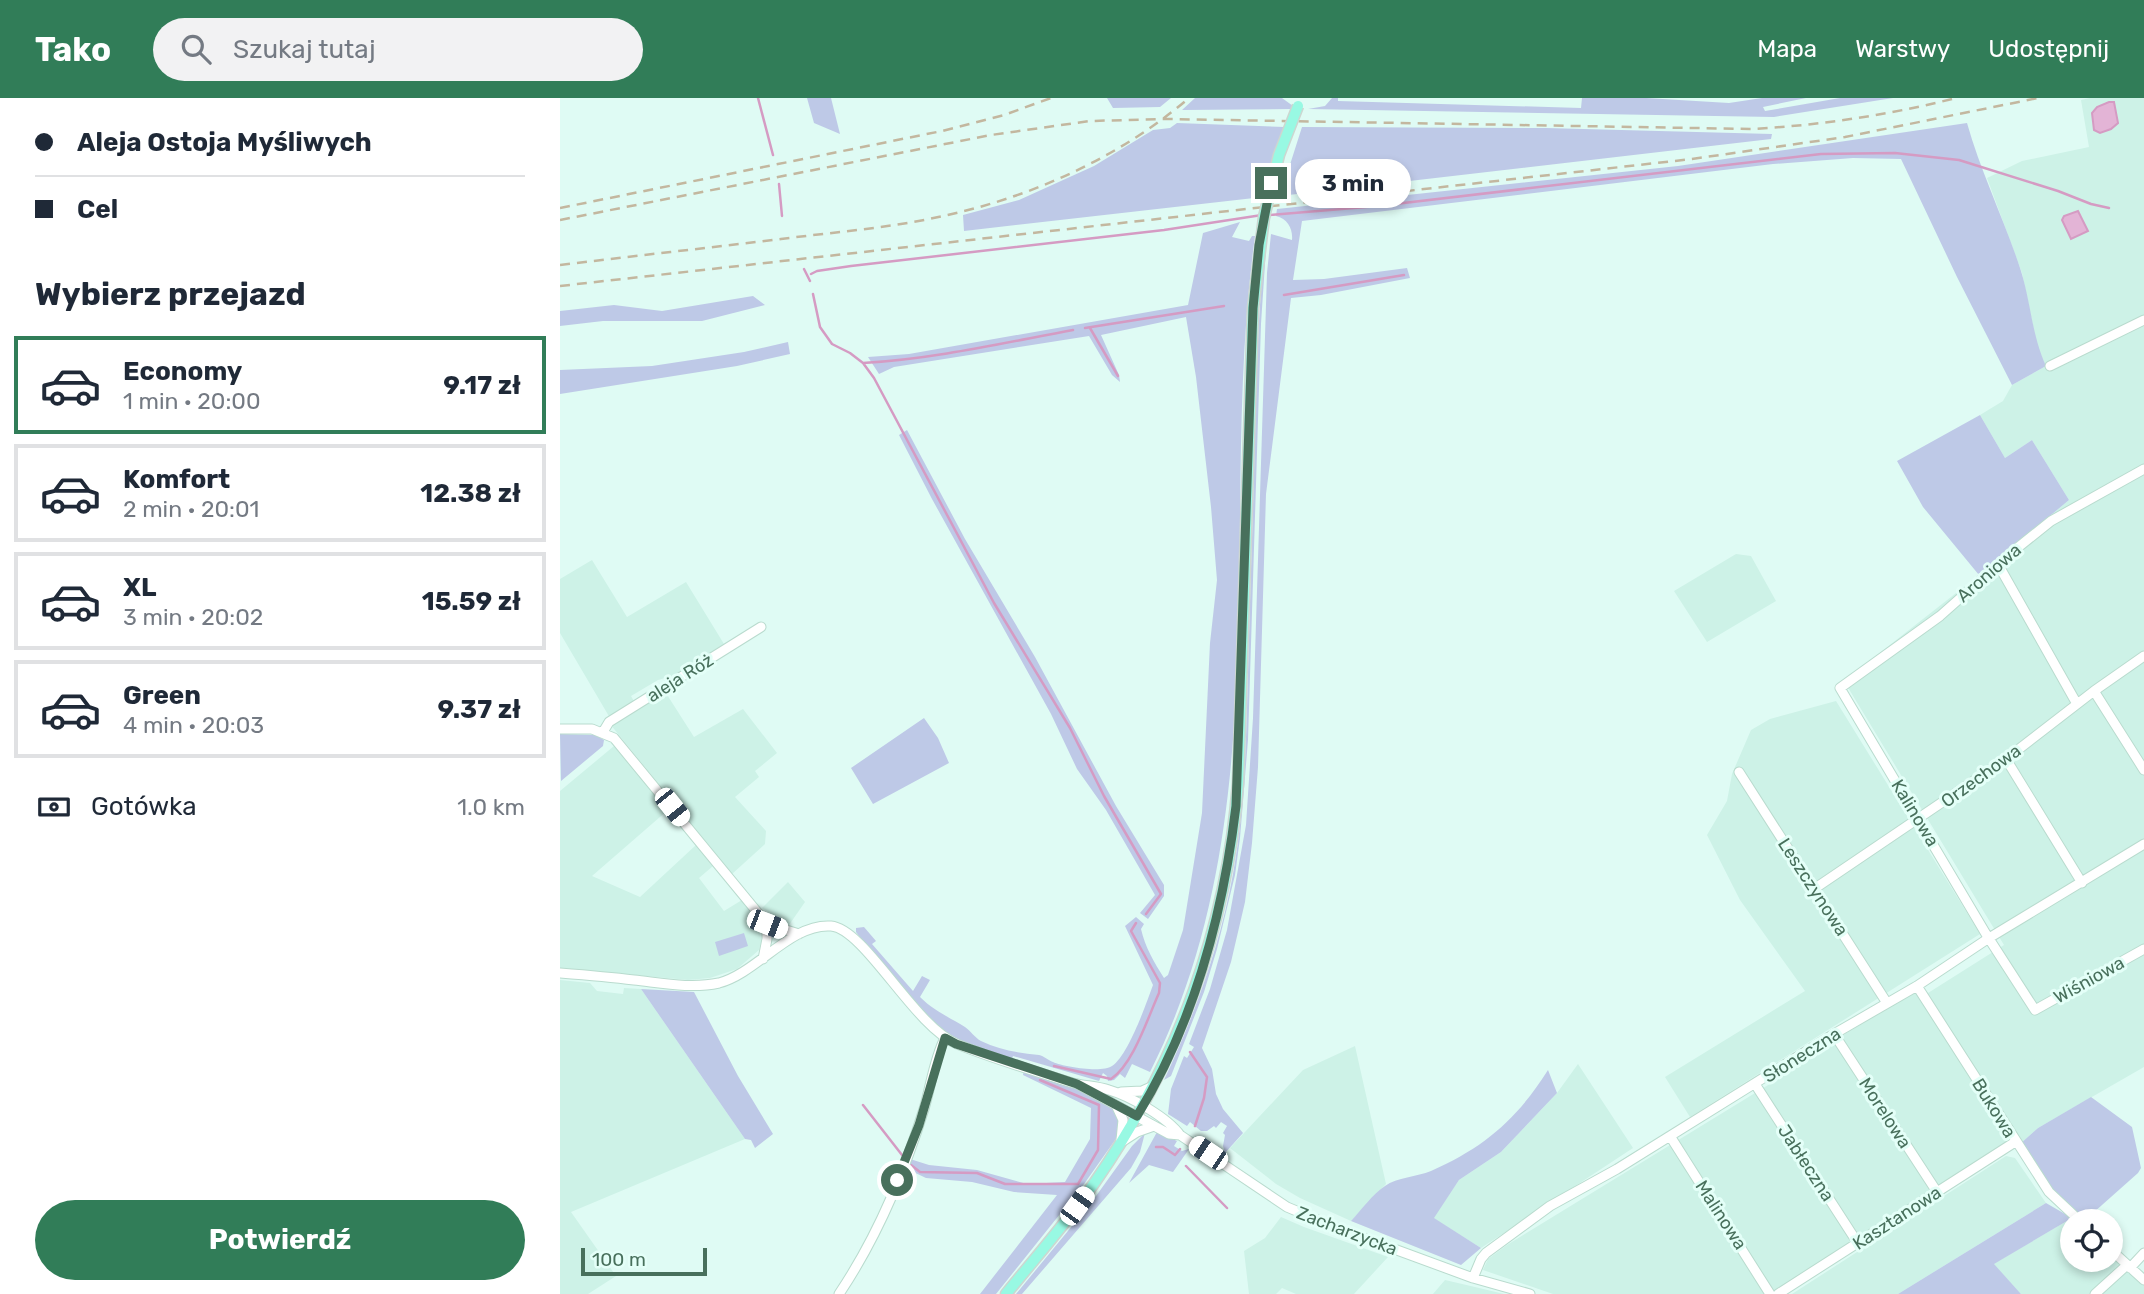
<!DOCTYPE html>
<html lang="pl">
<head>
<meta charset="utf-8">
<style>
	body { margin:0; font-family:Rubik,sans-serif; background:#f2f2f3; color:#1f2937; height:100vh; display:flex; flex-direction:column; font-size:26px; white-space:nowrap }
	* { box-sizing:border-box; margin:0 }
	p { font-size:23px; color:#747a83 }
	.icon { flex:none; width:38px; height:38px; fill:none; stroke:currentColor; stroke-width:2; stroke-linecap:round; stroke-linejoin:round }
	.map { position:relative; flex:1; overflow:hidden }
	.drawer { display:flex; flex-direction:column; background:#fff; width:560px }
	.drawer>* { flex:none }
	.hud { display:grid; align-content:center; height:154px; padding:0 35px; background:#fff }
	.controls { position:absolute; left:1500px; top:1111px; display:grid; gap:14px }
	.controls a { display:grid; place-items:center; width:63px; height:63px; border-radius:50%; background:#fff; box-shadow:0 4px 10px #0003; font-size:35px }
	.scale { position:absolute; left:21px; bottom:18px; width:126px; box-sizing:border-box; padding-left:7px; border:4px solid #48705c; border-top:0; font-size:19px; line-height:24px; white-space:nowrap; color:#48705c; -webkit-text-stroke:5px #e4fff8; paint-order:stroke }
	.end { position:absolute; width:32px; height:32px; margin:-16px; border:9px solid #48705c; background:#fff; box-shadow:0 0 0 4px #fff }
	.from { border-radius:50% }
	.bubble { position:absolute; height:49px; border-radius:24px; background:#fff; box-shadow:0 4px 10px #0003; font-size:23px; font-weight:700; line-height:49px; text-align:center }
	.car { position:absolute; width:21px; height:42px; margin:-21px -10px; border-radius:9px; box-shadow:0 0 5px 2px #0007; background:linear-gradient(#fff 24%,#345 0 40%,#fff 0 76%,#345 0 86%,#fff 0) }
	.hud b { display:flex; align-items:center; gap:24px; height:66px; font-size:26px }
	.hud b+b { border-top:2px solid #e0e1e3 }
	.hud i { width:18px; height:18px; background:#1f2937 }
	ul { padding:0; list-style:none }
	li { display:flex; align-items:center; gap:21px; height:98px; margin:0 14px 10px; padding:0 21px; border:4px solid #e0e1e3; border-radius:0px }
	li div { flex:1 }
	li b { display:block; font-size:26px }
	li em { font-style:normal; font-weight:700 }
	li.on { border-color:#317d58 }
	li>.icon { width:63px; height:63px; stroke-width:1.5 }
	h2 { padding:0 35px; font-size:32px; line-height:84px }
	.pay { display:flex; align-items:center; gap:18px; height:77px; padding:0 35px; font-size:26px }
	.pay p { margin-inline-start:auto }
	.button { display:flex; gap:14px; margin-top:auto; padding:14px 35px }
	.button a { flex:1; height:80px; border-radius:42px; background:#317d58; color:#fff; font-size:28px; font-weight:700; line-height:80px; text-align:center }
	header { display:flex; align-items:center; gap:42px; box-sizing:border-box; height:98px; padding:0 35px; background:#317d58; color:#fff }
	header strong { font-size:33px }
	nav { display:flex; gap:38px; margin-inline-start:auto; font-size:24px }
	.search { width:490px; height:63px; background:#f2f2f3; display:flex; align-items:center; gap:18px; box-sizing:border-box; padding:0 24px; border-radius:38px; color:#747a83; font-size:26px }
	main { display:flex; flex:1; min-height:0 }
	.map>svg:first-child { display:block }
	.residential { fill:#cdf2e7 }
	.green { fill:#bec9e7 }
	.water { fill:#e3b4d6; stroke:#d59bc3; stroke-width:2 }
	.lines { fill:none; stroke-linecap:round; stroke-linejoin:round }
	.stream { stroke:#d59bc3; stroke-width:2.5 }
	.minor-casing { stroke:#b9dbce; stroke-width:11 }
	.major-casing { stroke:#ccd7d1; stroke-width:13 }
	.minor { stroke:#fff; stroke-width:9 }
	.major { stroke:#98f9e3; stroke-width:10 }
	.rail { stroke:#c3b79f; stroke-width:2.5; stroke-dasharray:10 7; stroke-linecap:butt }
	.major-bridge-casing { stroke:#ccd7d1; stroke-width:13; stroke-linecap:butt }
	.major-bridge { stroke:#98f9e3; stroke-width:10 }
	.route { stroke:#48705c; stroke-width:9 }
	.labels { text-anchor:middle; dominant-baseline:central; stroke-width:6; stroke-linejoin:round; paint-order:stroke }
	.street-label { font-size:18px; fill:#48705c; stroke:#e4fff8 }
</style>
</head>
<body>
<header>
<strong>Tako</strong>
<div class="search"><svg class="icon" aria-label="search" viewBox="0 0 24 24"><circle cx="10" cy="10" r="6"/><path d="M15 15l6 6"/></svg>Szukaj tutaj</div>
<nav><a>Mapa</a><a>Warstwy</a><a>Udostępnij</a></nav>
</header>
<main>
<section class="drawer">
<div class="hud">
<b><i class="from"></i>Aleja Ostoja Myśliwych</b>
<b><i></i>Cel</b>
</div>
<h2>Wybierz przejazd</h2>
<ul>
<li class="on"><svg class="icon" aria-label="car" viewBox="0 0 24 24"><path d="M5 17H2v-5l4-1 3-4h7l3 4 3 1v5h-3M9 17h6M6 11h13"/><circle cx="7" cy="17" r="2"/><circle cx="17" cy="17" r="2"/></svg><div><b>Economy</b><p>1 min · 20:00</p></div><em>9.17 zł</em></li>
<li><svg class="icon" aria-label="car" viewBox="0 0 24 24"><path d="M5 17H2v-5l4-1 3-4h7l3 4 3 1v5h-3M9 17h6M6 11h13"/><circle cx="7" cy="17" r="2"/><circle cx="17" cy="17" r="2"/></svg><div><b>Komfort</b><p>2 min · 20:01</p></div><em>12.38 zł</em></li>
<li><svg class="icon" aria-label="car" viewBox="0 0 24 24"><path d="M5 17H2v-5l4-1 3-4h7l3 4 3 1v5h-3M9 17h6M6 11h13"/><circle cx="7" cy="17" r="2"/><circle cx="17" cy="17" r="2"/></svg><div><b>XL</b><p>3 min · 20:02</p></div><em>15.59 zł</em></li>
<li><svg class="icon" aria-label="car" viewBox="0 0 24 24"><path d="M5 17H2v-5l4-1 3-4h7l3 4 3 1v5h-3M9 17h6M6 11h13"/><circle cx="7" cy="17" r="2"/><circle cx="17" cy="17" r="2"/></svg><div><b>Green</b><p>4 min · 20:03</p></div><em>9.37 zł</em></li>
</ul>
<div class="pay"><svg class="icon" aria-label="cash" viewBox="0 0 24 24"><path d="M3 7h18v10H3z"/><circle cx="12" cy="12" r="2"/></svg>Gotówka<p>1.0 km</p></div>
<div class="button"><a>Potwierdź</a></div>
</section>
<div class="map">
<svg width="1584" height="1196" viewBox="0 0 1584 1196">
	<rect width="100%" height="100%" fill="#dffbf4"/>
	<path class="residential" d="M1530,0H1584V969L1478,1030L1460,1046L1452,1032L1444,1047L1212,1196H993L923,1172L928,1161L947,1147L1236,970L1267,947L1362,889L1368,895L1444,847L1284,583L1419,477L1509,402L1472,342L1445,360L1420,317L1443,303L1452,287L1486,268L1478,252L1462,175L1427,80L1462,63L1529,49L1521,2Z
		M1176,456L1191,458L1216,503L1147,544L1114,493Z
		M32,462L67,519L126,484L164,546L112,578L98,582L71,598L75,605L50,620L0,535V481Z
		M104,592L134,639L183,611L217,655L195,673L199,679L175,699L206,733L205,746L172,776L50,626Z
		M1276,603L1420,836L1130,1019L1105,979L1245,893L1180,802L1147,737L1167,703L1172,676L1191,632L1210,621Z
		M54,648L108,712L32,778L80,799L136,747L153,768L139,780L164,813L182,802L200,830L201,844L199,852L177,871L150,880L128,882L0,870V693Z
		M228,784L245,804L229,827L202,810Z
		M0,882L30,885L37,893L63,896L64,890L81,891L185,1041L11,1114L56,1178L28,1196H0Z
		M795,948L826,1086L791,1123L740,1100L716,1086L670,1050L743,972Z
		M1018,966L1073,1050L921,1150L873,1120L899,1082L941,1054L997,995Z
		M1446,1058L1455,1060L1486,1105L1338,1196H1232Z
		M721,1119L744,1129L828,1159L794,1196H736L722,1190L716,1196H689L684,1153L705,1140Z
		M1512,1120L1517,1123L1512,1124V1162H1550L1551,1155L1584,1187V1196H1461L1433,1166Z
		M885,1182L915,1189L944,1196H873Z"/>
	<path class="green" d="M247,0H271L280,36L254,25Z
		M547,0H611L600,9L553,10Z
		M635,0H722L733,8L731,11L622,12Z
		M772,0H778V3L1021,10L1022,0H1086L1169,5L1202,0H1246L1203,9L1205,13L1280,0H1333L1214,19L748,11L765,8Z
		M617,25L724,29L703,99L404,133L403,117L459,102L534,68L593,32L610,30Z
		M1407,25C1421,75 1445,123 1461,173C1471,205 1472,238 1486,268L1452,287L1397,179L1341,61L1293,60L1213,66L742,123L733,182L764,181L847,170L850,180L761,197L731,200L706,396L698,669L692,745L685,804L671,864L642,950L652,971L656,996L663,1011L683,1035L665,1055L663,1048L665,1037L663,1035L667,1028L661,1024L656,1030L654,1028L647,1033H641L630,1024L627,1028L608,1016L611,991L624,958L627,960L634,949L629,946L650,891L667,832L686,727L693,620L707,175L711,136L732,142C733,131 728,121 716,118L717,111L1118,68Z
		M742,29L986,30L1212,36L1211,41L720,98Z
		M680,124L672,139L689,143L692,138H695C657,416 721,714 590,974L572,966L565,980L560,976L554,982L548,983L547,978L543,975L539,983L453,958L452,961L406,945L385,934L369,920L302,842L296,834V830L304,829L316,843L312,846L353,893L362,878L370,882L360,899C374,913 389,919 405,929C411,933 415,940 421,943C440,952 459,955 479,957C484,958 488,962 493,964C504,969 542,975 552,968C568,958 586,906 593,887L565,828L576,819L584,826L581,831C585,849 594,864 604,880L608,877L623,832L642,715L650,545L657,482L651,409L636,279L626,219L541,237L559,277L560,284L552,277L529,238L334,269L319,276L308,259L349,256L628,207L643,135Z
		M707,135L701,226L688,642L680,740L675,777L657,851L644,894L611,978L604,982C635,916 660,848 673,776C685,710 686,643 688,575C690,496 693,416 695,336C697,269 698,202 707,135Z
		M193,198L205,207L142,223H43L0,228V213L54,207L102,213Z
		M228,244L230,256L177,268L0,296V272L92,268L184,254Z
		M1420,317L1445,360L1472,342L1509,402L1419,477L1363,409L1337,363Z
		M347,332L405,441L475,559L556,708L604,787V798L588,821L580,815L595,797L546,712L517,671L491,616L372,401L339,337Z
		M364,620L378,640L389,665L313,706L291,670Z
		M0,636L35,637L44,642L43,648L1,683Z
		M184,835L188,848L159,858L155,844Z
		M81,891L134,894L178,978L213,1036L195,1050L191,1042L185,1041Z
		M464,972L516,990L553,1008L560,1020L558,1038L524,1086L436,1196H420L497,1097L454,1094L412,1084L366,1080L347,1071L350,1061L369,1067L417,1072L467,1086L505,1084L530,1041L531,1010L463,977Z
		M988,972L997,995L941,1054L899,1082L874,1120L921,1150L901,1167L791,1123C802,1111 812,1097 825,1088C837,1079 857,1079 871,1073C925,1049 957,1021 988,972Z
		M1531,999L1572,1029L1581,1070L1578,1075L1524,1123L1489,1088L1460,1046L1478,1030Z
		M597,1034L617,1043L614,1048L622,1053L629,1051L613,1074L589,1067L569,1085Z
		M585,1035L580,1054L571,1070L462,1196H456L531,1105L572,1048Z
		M1486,1105L1512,1120L1434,1166L1461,1196H1338Z"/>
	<path class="water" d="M1549,4H1554L1558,25L1551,31L1540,35L1534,32L1532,15L1537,9Z
		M1518,113L1528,133L1511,141L1502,122L1504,118Z"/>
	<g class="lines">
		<path class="stream" d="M198,0L213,57
			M219,86L222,118
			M709,117L818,108L1261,56L1335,55L1399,62L1498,93L1531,106L1549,110
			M244,171L250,183
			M251,176L257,173L291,168L604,132L702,117
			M253,196L260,229L272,246L290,255L303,265L314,280L434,505L510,630L544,698L601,796L586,816
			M724,197L844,177
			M525,230L664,208
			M530,230L558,278
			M303,265C374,261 443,245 513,232
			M630,954L647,979L644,1000L635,1028
			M494,968L551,981C573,967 588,919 599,895L600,885L571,833L576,825
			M303,1007L342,1057
			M596,1049H603L615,1057L620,1051
			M351,1067L360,1074L417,1075L445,1086H518L538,1052L539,1007L480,982
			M626,1068L667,1110"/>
		<g class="minor-casing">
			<path id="minor" d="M1490,268L1584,222
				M1584,371L1491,423L1451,455L1380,518L1280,590L1426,836L1475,912L1584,851
				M1439,468L1517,606
				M1534,593L1584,672
				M0,631H32L54,640L207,826L239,836
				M43,634L49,624L201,529
				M1446,661L1522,785
				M1179,674L1327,905
				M1254,791L1446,661L1534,593L1584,558
				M203,861L207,841V826
				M0,875C25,877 49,879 74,882C102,885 131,891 159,885C197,875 231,825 271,828C305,831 354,928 397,946C434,961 474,973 513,985C525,988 537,988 549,992C570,998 608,1020 620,1037L727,1109L777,1130L913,1180L970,1196
				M1357,888L1489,1094L1521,1124
				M1274,936L1377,1094
				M1195,986L1297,1144
				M519,987L609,1036L620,1037
				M561,994L582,993L593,988
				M557,1009L563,1022L561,1042
				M1110,1038L1210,1196
				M563,1043L577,1034L594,1028
				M1550,1151L1584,1182
				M1570,1170L1584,1155
				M913,1180L921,1161L926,1155L990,1108L1057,1071L1274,936L1357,888L1429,840L1584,746
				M279,1196C316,1141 344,1075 364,1011C371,988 374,961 385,940
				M1218,1196L1455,1044
				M1535,1196L1567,1167"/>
		</g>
		<g class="major-casing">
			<path id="major" d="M446,1196C476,1159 508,1123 535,1084C618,965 667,829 678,685L693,210L704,119"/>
		</g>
		<use href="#minor" class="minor"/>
		<use href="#major" class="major"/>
		<path class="rail" d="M0,110L382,33L444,17L491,0
			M0,122L431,37L530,23L607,21L1193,31C1262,27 1329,17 1396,0
			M0,167C74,158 147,150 221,141C275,134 330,130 383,118C472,99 560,59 629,0
			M0,188L1132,61L1285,39L1478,0"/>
		<g class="major-bridge-casing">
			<path id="major-bridge" d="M704,119L719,57L738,8"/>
		</g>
		<use href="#major-bridge" class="major-bridge"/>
	</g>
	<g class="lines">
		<path class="route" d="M337,1082L359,1027L385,940L396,946L517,986L577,1018C635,924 663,816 676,708L693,210L699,147L711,85"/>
	</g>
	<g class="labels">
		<g class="street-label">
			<text transform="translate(1429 475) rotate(-41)">Aroniowa</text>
			<text transform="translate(120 580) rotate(-32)">aleja Róż</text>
			<text transform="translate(1421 678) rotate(-36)">Orzechowa</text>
			<text transform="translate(1355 715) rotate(59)">Kalinowa</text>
			<text transform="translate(1253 789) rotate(57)">Leszczynowa</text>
			<text transform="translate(1529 882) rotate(-29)">Wiśniowa</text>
			<text transform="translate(1242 957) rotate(-32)">Słoneczna</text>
			<text transform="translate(1434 1010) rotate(58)">Bukowa</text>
			<text transform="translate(1325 1015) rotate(57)">Morelowa</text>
			<text transform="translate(1246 1065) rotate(57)">Jabłeczna</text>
			<text transform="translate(1161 1117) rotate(57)">Malinowa</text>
			<text transform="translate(1337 1120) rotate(-33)">Kasztanowa</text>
			<text transform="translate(787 1133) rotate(21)">Zacharzycka</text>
		</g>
	</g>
</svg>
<div class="controls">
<a><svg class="icon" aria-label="locate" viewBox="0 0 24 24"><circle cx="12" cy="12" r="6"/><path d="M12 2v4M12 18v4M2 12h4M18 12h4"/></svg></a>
</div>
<div class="scale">100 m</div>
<i class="end from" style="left:337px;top:1082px"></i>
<i class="end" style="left:711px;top:85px"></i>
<div class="bubble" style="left:735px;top:61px;width:116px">3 min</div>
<i class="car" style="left:112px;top:709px;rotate:141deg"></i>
<i class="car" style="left:207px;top:826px;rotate:111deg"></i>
<i class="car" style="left:648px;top:1055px;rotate:304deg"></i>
<i class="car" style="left:517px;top:1108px;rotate:36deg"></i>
</div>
</main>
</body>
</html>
